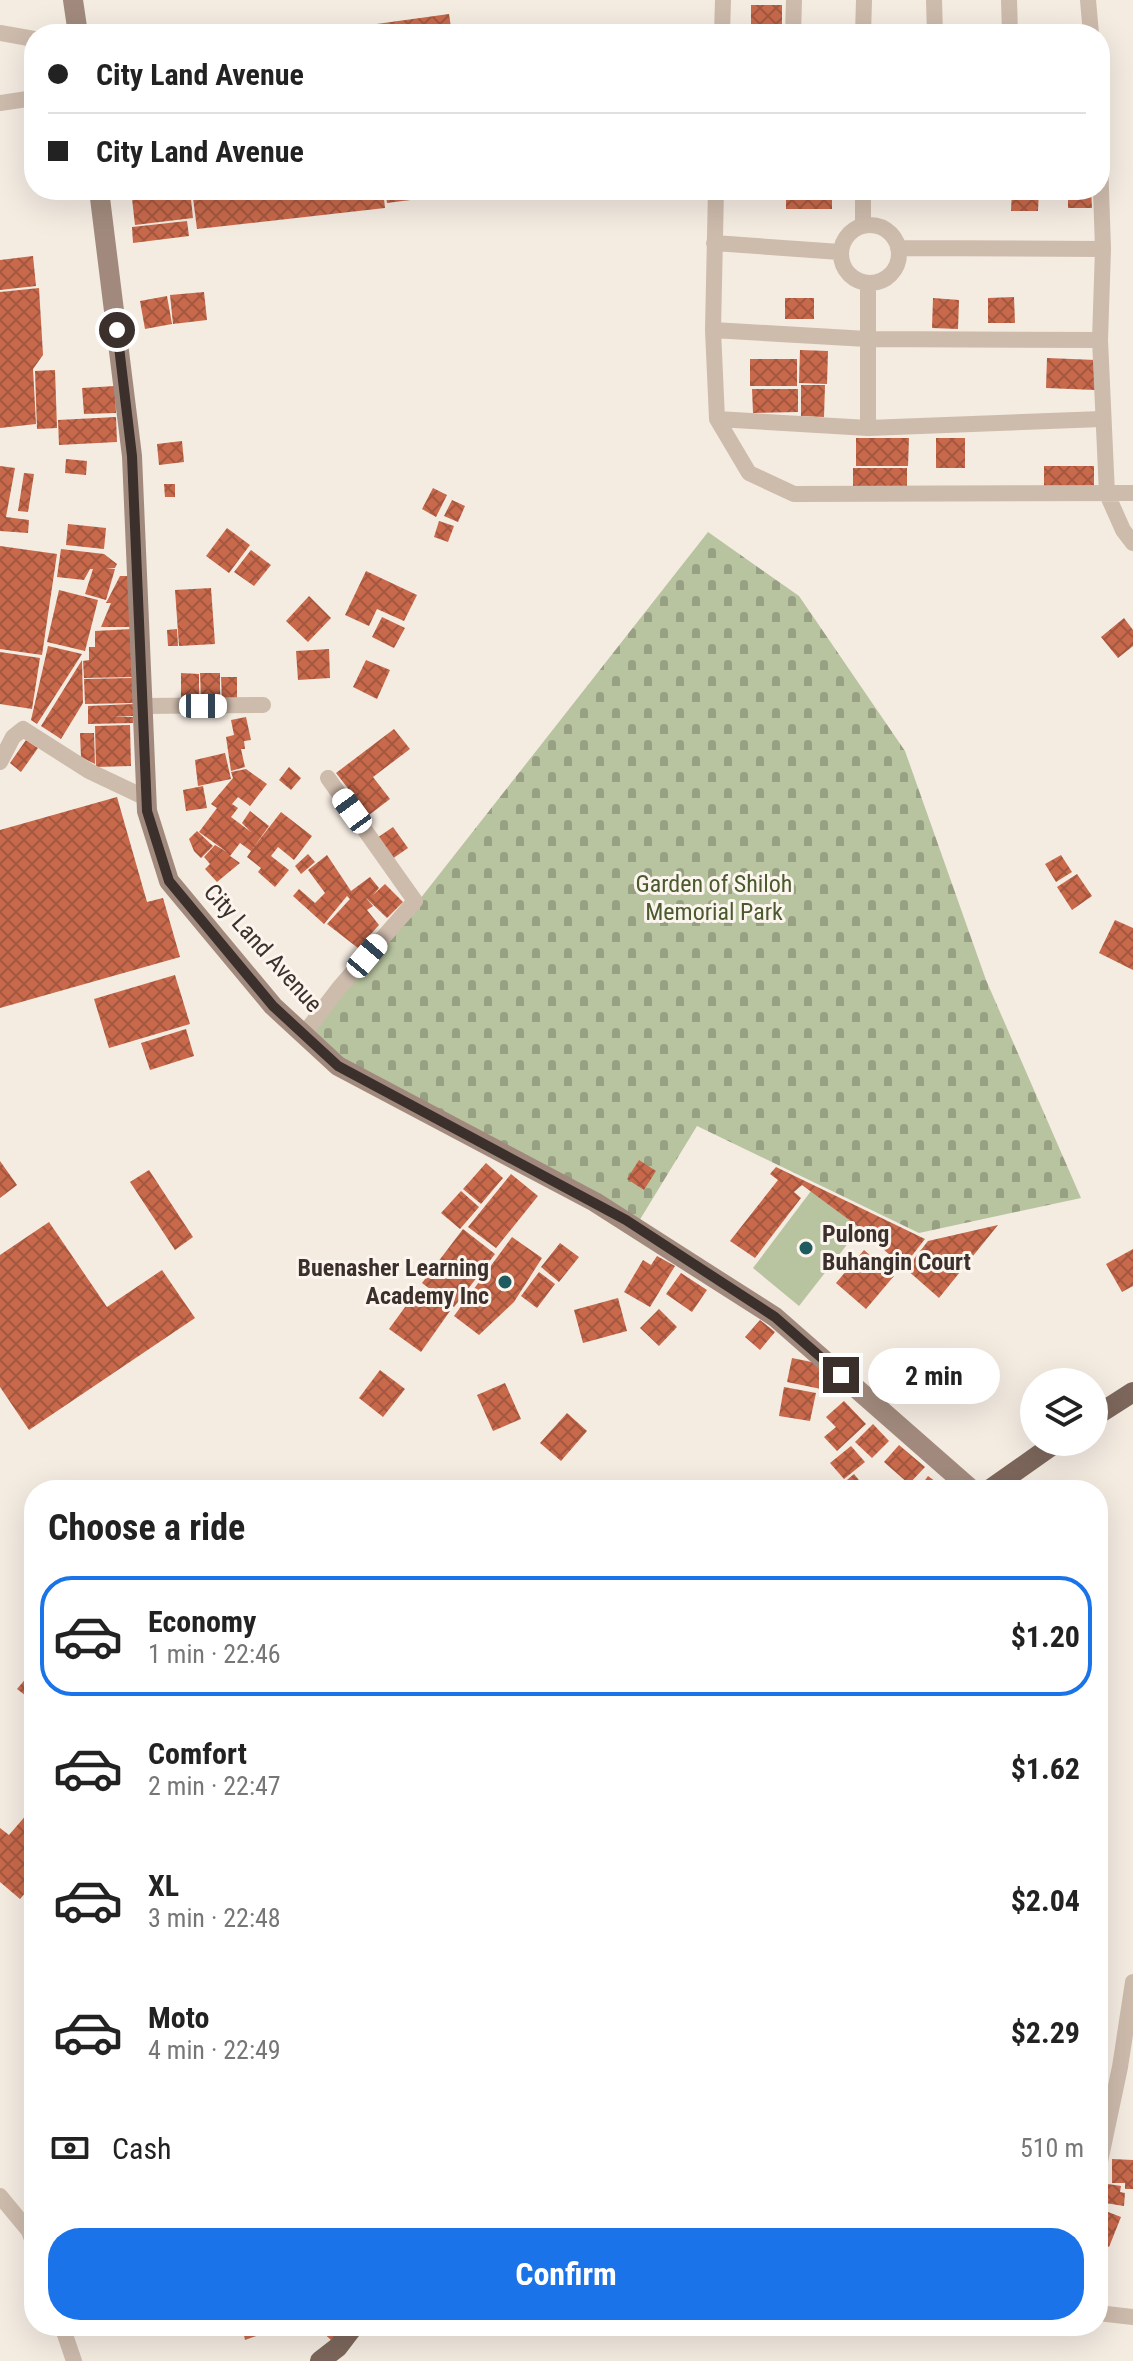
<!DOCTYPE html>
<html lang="en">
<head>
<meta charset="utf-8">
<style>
	body { margin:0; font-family:"Roboto Condensed",sans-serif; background:#f2f2f2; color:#222; height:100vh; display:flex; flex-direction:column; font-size:30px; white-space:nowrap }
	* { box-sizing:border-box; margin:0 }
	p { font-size:26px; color:#767676 }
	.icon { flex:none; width:44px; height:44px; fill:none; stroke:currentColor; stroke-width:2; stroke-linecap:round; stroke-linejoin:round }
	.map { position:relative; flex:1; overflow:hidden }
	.panel { position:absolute; left:24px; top:1480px; width:1084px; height:856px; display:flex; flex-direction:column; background:#fff; border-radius:32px; box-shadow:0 8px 32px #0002 }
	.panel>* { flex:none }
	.guide { position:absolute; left:24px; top:24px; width:1086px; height:176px; border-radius:32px; box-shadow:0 8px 32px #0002; display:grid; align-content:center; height:176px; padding:0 24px; background:#fff }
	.buttons { position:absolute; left:1020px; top:1368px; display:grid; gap:16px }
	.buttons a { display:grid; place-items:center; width:88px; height:88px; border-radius:50%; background:#fff; box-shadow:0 8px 32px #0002; font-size:40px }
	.end { position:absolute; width:36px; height:36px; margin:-18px; border:10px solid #3b302b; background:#fff; box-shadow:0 0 0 4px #fff }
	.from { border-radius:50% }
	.bubble { position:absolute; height:56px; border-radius:28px; background:#fff; box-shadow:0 8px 32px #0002; font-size:26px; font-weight:700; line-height:56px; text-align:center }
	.car { position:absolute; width:24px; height:48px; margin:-24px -12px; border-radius:10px; box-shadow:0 0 6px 2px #0007; background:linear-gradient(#fff 24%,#345 0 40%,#fff 0 76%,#345 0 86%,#fff 0) }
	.guide b { display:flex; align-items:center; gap:28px; height:76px; font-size:30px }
	.guide b+b { border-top:2px solid #e0e0e0 }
	.guide i { width:20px; height:20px; background:#222 }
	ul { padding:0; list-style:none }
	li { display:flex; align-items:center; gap:24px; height:120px; margin:0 16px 12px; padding:0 8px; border:4px solid transparent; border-radius:32px }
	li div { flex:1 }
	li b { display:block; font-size:30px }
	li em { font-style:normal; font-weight:700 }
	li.active { border-color:#1a73e8 }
	li>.icon { width:72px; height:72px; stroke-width:1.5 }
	h2 { padding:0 24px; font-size:36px; line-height:96px }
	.pay { display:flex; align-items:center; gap:20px; height:88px; padding:0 24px; font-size:30px }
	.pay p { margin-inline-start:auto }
	.cta { display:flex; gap:16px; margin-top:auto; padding:16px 24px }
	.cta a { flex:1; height:92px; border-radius:32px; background:#1a73e8; color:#fff; font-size:32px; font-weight:700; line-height:92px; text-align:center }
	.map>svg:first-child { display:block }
	.cemetery { fill:url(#cemetery-stones) }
	.park { fill:#b8c4a0 }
	.building { fill:url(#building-cross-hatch) }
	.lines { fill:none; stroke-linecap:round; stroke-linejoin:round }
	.street { stroke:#cdbbac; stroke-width:16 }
	.secondary { stroke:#a18a7d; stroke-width:20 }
	.primary { stroke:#7d675c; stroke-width:20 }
	.route { stroke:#3b302b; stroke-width:10 }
	.poi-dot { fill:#1f5a5e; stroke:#fbf5ee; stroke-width:3 }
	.labels { text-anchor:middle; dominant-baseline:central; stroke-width:6; stroke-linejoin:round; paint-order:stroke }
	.park-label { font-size:24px; fill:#4a5a2e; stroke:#fbf5ee }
	.street-label { font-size:24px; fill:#3b302b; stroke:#fbf5ee }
	.poi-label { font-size:24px; font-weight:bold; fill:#3b302b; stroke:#fbf5ee; text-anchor:start }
</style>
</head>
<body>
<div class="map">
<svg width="1133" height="2361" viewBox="0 0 1133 2361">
	<defs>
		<pattern id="cemetery-stones" width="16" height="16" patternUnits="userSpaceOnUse" patternTransform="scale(2)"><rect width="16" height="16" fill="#b8c4a0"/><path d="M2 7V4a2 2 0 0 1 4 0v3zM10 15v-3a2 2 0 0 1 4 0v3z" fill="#97a083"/></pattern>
		<pattern id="building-cross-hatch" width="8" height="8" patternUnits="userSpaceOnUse" patternTransform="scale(2)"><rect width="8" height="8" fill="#c8694b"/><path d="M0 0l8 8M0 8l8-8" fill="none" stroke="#a4573f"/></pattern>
	</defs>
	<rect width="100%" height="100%" fill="#f4ebe1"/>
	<path class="cemetery" d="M708,532L799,596L905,751L986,980L1081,1198L919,1233L697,1126L636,1226L350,1077L304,1034L376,955Z"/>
	<path class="park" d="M811,1191L860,1228L799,1306L753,1268Z"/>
	<path class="building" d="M751,5H782V29L751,30Z
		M449,14L452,34H363L362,26Z
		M131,190H190L193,218L135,225Z
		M264,190H383L385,208L197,229L193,198Z
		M385,190H473V192L387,203Z
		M786,190H832V209H786Z
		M1012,190H1039L1038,211H1011Z
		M1068,190H1091L1092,208H1068Z
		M187,221L189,236L133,243L132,227Z
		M33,256L36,286L0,290V260Z
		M39,288L43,355L33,369L36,424L0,428V292Z
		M204,292L207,320L173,324L170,295Z
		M167,296L172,324L145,329L140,301Z
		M1014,297L1015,323H988V298Z
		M785,298H814V319H785Z
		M933,298L959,300L958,329L932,328Z
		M800,350L828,351L827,384L799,383Z
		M1047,358L1096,360L1095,390L1046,388Z
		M750,359H797V386H750Z
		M55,370L57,428L37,429L35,371Z
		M801,385H825L824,417L801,416Z
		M115,386L116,413L84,414L82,388Z
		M752,389H798V412L753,413Z
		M116,417L117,442L59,445L58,420Z
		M856,438H909L908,466H856Z
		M936,438H965V468H936Z
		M182,441L184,462L159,465L157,444Z
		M66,459L87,461L86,475L65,473Z
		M0,466L15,468L6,517L29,520L28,533L0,531Z
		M1044,466H1094V492L1044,493Z
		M853,468H907V493H853Z
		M24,473L34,474L28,512L18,511Z
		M164,484H175V497H165Z
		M433,488L447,495L436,517L422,509Z
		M452,500L465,506L458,522L444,516Z
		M439,521L454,526L448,542L434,537Z
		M68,524L106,528L104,549L66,545Z
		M227,528L250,545L229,573L206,556Z
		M0,546L57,554L42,655L0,649Z
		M61,549L104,554L117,564L115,568H106L115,569L106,600L85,594L93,569H90L84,580L57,577Z
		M251,550L271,565L254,586L234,572Z
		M366,571L417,595L404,621L377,609L369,626L345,615Z
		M120,576H135L134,627H101L111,603H106Z
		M211,588L215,644L179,646L175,590Z
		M59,590L98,600L85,651L47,642Z
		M309,596L331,618L308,642L286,621Z
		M382,617L405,628L394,648L372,637Z
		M1124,618L1133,630V646L1118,658L1101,637Z
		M132,629L134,677L84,678L83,661L89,660V647H95V631Z
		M177,629L178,646H168L167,630Z
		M48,646L82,654L37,724L31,720Z
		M329,649L330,678L298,680L296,651Z
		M0,652L40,658L32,709L0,704Z
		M82,660L83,703L61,739L41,726Z
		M366,660L390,670L377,699L353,687Z
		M181,673L199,674V699H181Z
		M200,673H220V699H201Z
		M221,677H237V700H222Z
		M133,678L134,703L85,704L84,679Z
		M133,704V716L112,717H133V723L88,724V706Z
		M246,717L251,740L244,741L245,749H241L245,767L231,771L226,737L234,735L231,720Z
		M130,725L131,766L96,767L95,726Z
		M394,729L410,749L373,777L390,799L369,815L336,773Z
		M80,733H94L95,764L81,757Z
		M26,740L38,748L21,772L10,763Z
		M225,753L231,779L198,786L195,760Z
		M289,767L301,778L291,790L279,780Z
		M246,769L267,784L250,806L238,797L232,804L238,808L231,817L251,832L242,823L250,811L269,826L253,848L281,812L312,836L294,860L278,847L271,856L289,870L275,887L258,872L261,868L247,857L251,851L240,843L230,856L240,863L217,882L205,869L210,864L204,857L215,845L227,852L199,832L217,808L211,804L233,778L231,772Z
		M203,786L207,808L186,811L183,790Z
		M117,797L147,902L163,898L180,957L0,1008V830Z
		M393,827L408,848L392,859L377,838Z
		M197,831L213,846L201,858L194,851L189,839Z
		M308,854L315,862L301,874L295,866Z
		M327,855L351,891L370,877L379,888L373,895L385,884L403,902L387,918L365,897L373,906L367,910L379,925L358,948L327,924L350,899L347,896L324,924L293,896L299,889L315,903L325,893L308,870Z
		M1061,855L1072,872L1056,882L1045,864Z
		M1077,874L1092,896L1072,910L1057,887Z
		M1115,920L1133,928V970L1099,953Z
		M175,975L190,1024L109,1048L94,999Z
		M186,1029L194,1056L150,1070L141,1043Z
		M639,1160L656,1171L644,1190L627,1179Z
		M0,1161L17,1185L0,1198Z
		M486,1163L503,1178L481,1204L463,1189Z
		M776,1167L925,1239L903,1267L860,1228L802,1185L794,1192L801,1198L755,1258L730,1241L778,1180L770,1174Z
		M149,1170L193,1237L175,1250L130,1182Z
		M511,1174L538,1196L496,1248L468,1227Z
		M461,1191L479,1207L460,1229L441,1213Z
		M49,1222L107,1307L162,1270L195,1318L29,1430L0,1387V1255Z
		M998,1225L939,1298L906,1269L928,1241Z
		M463,1229L495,1254L454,1307L422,1283Z
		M512,1237L542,1258L514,1302L479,1335L454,1316Z
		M560,1243L579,1257L559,1282L541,1267Z
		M1133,1249V1286L1122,1292L1106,1264Z
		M864,1250L894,1276L866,1309L836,1283Z
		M657,1256L675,1266L650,1307L624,1292L643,1260L651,1265Z
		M539,1272L555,1284L537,1308L521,1296Z
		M681,1273L707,1290L692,1312L666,1294Z
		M419,1288L450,1311L421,1352L389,1329Z
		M618,1298L627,1331L583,1343L574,1310Z
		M659,1309L677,1327L659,1346L640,1328Z
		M760,1320L775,1332L760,1350L745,1337Z
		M792,1358L826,1365L821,1389L787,1382Z
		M380,1370L405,1389L383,1417L359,1398Z
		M505,1383L521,1419L493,1431L477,1395Z
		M784,1387L816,1393L810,1421L779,1416Z
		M844,1401L866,1424L837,1451L824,1437L836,1427L826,1417Z
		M567,1413L587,1431L561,1461L540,1443Z
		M873,1424L889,1441L872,1458L855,1442Z
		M899,1445L925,1467L909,1484L884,1462Z
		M851,1446L865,1462L844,1479L830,1463Z
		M854,1474L867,1490H835Z
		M928,1476L947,1490H918Z
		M34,1669V1702L17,1689Z
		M34,1806V1883L20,1899L0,1882V1828L9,1835Z
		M1112,2159L1133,2160V2189H1125V2183H1112Z
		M1108,2184L1121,2186L1120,2192L1125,2193L1124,2206L1105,2203Z
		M1103,2210L1121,2217L1109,2247L1098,2242V2222Z
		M242,2326H260L262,2334L245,2340Z
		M320,2326H347L331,2340L319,2329Z"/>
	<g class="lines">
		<path class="street" d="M934,0L935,34
			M1009,0L1010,34
			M1088,0L1091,34
			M0,33L34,39
			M722,34L723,0
			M793,34L794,0
			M863,34L864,0
			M0,103L34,98
			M1100,160L1103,249L1100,340L1107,494L1123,530L1133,543
			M716,190L713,330L867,339L1100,340
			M863,190V226
			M841 254a29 29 0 1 1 58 0a29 29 0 1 1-58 0Z
			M714,243L840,252
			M898,248L1103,249
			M868,283V428L1102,419
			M713,330L717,419L749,473L794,494L1133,493
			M717,419L868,428
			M143,706L263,705
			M0,762L13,737L23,729L89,771L146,798
			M304,1034L339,988L415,901L328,778
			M1098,2171L1120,2067L1133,1982
			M0,2196L29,2231L34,2245
			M1098,2313L1133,2317
			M62,2326L74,2361"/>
		<path class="secondary" d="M73,0L78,34
			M99,190L132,456L147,811L169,881L273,1006L338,1066L595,1202L775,1317L972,1490"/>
		<path class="primary" d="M1094,1417L1133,1392
			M989,1490L1057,1442
			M320,2361L338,2347L354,2326"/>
	</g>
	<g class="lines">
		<path class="route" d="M117,330L132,456L147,811L169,881L273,1006L338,1066L626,1220L775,1317L841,1375"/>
	</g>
	<g class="poi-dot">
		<circle cx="806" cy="1248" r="8"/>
		<circle cx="505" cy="1282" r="8"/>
	</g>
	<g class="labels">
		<g class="park-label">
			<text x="714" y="884">Garden of Shiloh<tspan x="714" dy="28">Memorial Park</tspan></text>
		</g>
		<g class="street-label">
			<text transform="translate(263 948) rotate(48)">City Land Avenue</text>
		</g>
		<g class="poi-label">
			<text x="822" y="1234">Pulong<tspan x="822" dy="28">Buhangin Court</tspan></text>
			<text x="489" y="1268" text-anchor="end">Buenasher Learning<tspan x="489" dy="28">Academy Inc</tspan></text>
		</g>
	</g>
</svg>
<div class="buttons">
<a><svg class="icon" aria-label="layers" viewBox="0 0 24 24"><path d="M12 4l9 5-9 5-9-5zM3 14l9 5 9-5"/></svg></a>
</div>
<i class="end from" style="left:117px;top:330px"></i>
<i class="end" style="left:841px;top:1375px"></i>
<div class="bubble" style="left:868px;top:1348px;width:132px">2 min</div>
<i class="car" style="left:203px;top:706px;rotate:90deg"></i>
<i class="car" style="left:352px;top:811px;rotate:324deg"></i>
<i class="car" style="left:367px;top:956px;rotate:40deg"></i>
<div class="guide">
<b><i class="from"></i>City Land Avenue</b>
<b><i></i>City Land Avenue</b>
</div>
<section class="panel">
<h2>Choose a ride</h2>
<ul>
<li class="active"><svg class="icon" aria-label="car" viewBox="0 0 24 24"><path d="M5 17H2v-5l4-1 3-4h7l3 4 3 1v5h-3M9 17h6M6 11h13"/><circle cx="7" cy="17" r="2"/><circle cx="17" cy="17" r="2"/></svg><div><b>Economy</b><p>1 min · 22:46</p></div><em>$1.20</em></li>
<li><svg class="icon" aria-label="car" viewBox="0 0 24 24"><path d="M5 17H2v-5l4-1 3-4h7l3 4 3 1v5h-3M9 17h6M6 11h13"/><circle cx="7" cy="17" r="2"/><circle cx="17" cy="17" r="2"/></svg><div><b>Comfort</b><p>2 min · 22:47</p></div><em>$1.62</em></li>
<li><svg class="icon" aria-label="car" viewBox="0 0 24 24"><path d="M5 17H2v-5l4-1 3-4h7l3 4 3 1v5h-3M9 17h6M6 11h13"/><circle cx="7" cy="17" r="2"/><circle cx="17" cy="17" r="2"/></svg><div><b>XL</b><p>3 min · 22:48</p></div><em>$2.04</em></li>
<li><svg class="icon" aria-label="car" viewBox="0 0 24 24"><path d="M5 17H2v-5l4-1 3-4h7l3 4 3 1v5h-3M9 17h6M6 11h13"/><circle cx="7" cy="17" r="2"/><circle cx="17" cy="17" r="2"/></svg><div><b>Moto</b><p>4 min · 22:49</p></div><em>$2.29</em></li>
</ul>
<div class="pay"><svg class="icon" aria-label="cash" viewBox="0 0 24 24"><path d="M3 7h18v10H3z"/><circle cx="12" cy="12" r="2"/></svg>Cash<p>510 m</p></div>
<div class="cta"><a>Confirm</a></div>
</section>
</div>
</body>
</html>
